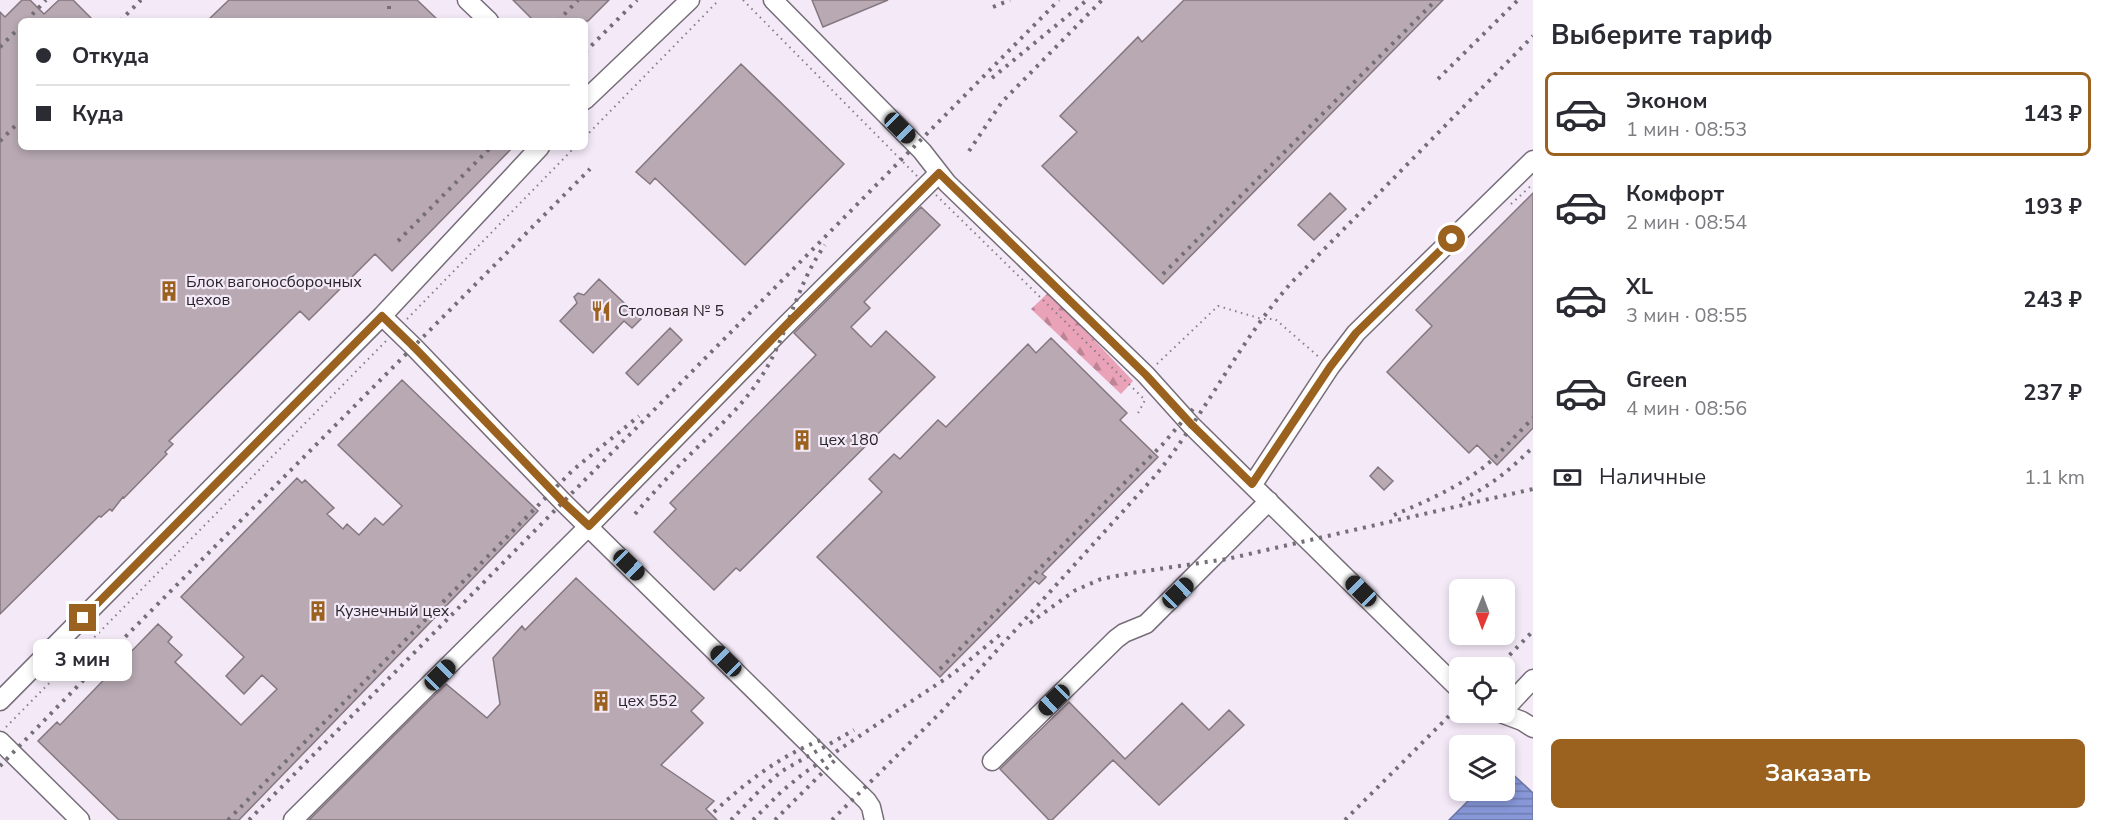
<!DOCTYPE html>
<html lang="ru">
<head>
<meta charset="utf-8">
<style>
	body { margin:0; font-family:"Nunito Sans",sans-serif; background:#f7f7f7; color:#2b2b33; height:100vh; display:flex; flex-direction:column; font-size:22px; white-space:nowrap }
	* { box-sizing:border-box; margin:0 }
	p { font-size:20px; color:#7c7c81 }
	.icon { flex:none; width:33px; height:33px; fill:none; stroke:currentColor; stroke-width:2; stroke-linecap:round; stroke-linejoin:round }
	.map { position:relative; flex:1; overflow:hidden }
	.details { display:flex; flex-direction:column; background:#fff; width:570px }
	.details>* { flex:none }
	.top-card { position:absolute; left:18px; top:18px; width:570px; height:132px; border-radius:9px; box-shadow:0 3px 9px #0003; display:grid; align-content:center; height:132px; padding:0 18px; background:#fff }
	.needle { width:39px; rotate:181deg }
	.buttons { position:absolute; left:1449px; top:579px; display:grid; gap:12px }
	.buttons a { display:grid; place-items:center; width:66px; height:66px; border-radius:9px; background:#fff; box-shadow:0 3px 9px #0003; font-size:30px }
	.end { position:absolute; width:27px; height:27px; margin:-14px; border:8px solid #9a611f; background:#fff; box-shadow:0 0 0 3px #fff }
	.from { border-radius:50% }
	.bubble { position:absolute; height:42px; border-radius:9px; background:#fff; box-shadow:0 3px 9px #0003; font-size:20px; font-weight:700; line-height:42px; text-align:center }
	.car { position:absolute; width:18px; height:36px; margin:-18px -9px; border-radius:8px; box-shadow:0 0 4px 2px #0007; background:linear-gradient(#222 24%,#8ab4d8 0 40%,#222 0 76%,#8ab4d8 0 86%,#222 0) }
	.top-card b { display:flex; align-items:center; gap:21px; height:57px; font-size:22px }
	.top-card b+b { border-top:2px solid #e1e1e2 }
	.top-card i { width:15px; height:15px; background:#2b2b33 }
	ul { padding:0; list-style:none }
	li { display:flex; align-items:center; gap:18px; height:84px; margin:0 12px 9px; padding:0 6px; border:3px solid transparent; border-radius:9px }
	li div { flex:1 }
	li b { display:block; font-size:22px }
	li em { font-style:normal; font-weight:700 }
	li.on { border-color:#9a611f }
	li>.icon { width:54px; height:54px; stroke-width:1.5 }
	h2 { padding:0 18px; font-size:27px; line-height:72px }
	.pay { display:flex; align-items:center; gap:15px; height:66px; padding:0 18px; font-size:22px }
	.pay p { margin-inline-start:auto }
	.action { display:flex; gap:12px; margin-top:auto; padding:12px 18px }
	.action a { flex:1; height:69px; border-radius:9px; background:#9a611f; color:#fff; font-size:24px; font-weight:700; line-height:69px; text-align:center }
	main { display:flex; flex:1; min-height:0 }
	.map>svg:first-child { display:block }
	.forest { fill:url(#forest-firs) }
	.water { fill:url(#water-rules); stroke:#6b75a3; stroke-width:1.5 }
	.building { fill:#b8a9b3; stroke:#857780; stroke-width:1.5 }
	.lines { fill:none; stroke-linecap:round; stroke-linejoin:round }
	.minor-casing { stroke:#766d79; stroke-width:21 }
	.path { stroke:#847e87; stroke-width:2; stroke-dasharray:1.5 4.5; stroke-linecap:butt }
	.minor { stroke:#fff; stroke-width:18 }
	.rail { stroke:#746e76; stroke-width:4; stroke-dasharray:3 6; stroke-linecap:butt }
	.route { stroke:#9a611f; stroke-width:8 }
	.labels { text-anchor:middle; dominant-baseline:central; stroke-width:4.5; stroke-linejoin:round; paint-order:stroke }
	.poi-label { font-size:16px; fill:#29252a; stroke:#f3e9f7; text-anchor:start }
</style>
</head>
<body>
<main>
<div class="map">
<svg width="1533" height="820" viewBox="0 0 1533 820">
	<defs>
		<pattern id="forest-firs" width="22" height="20" patternUnits="userSpaceOnUse" patternTransform="scale(1.5)"><rect width="22" height="20" fill="#e9a2b7"/><path d="M5 1l3.5 6h-7zM16 11l3.5 6h-7z" fill="#bd8495"/></pattern>
		<pattern id="water-rules" width="6" height="5" patternUnits="userSpaceOnUse" patternTransform="scale(1.5)"><rect width="6" height="5" fill="#8797d7"/><path d="M0 2.5h6" fill="none" stroke="#6e7baf"/></pattern>
	</defs>
	<rect width="100%" height="100%" fill="#f3e9f7"/>
	<path class="forest" d="M1049,292L1133,381L1121,394L1031,309Z"/>
	<path class="water" d="M1505,767L1533,793V820H1449L1478,791L1504,790Z"/>
	<path class="building" d="M22,0H30L44,14L59,0H73L94,21H21V147H513L392,271L375,254L309,320L300,311L169,441L173,444L165,452L167,454L124,498L123,497L112,511L110,509L101,517L99,516L0,614V12L5,17Z
		M229,0H417L439,21H207Z
		M513,0H609L588,21H534Z
		M812,0H888L823,27Z
		M1184,0H1443L1163,284L1042,166L1077,132L1060,116L1138,37L1142,42Z
		M741,64L844,164L745,265L655,178L650,184L636,172Z
		M1330,193L1346,209L1314,240L1298,225Z
		M1533,193V428L1497,465L1477,445L1469,453L1387,372L1432,326L1416,310Z
		M921,207L940,225L864,302L870,308L851,327L871,347L886,331L935,377L740,571L736,568L714,590L654,532L676,509L670,503L816,355L794,333Z
		M599,279L641,319L632,328L624,321L593,353L560,321L577,303L574,297L578,293L584,295Z
		M670,328L682,340L638,385L626,373Z
		M1051,338L1127,413L1120,420L1158,457L1042,574L1046,577L1039,584L1035,581L940,677L817,557L882,492L869,479L894,454L900,459L938,420L946,427L1028,344L1036,353Z
		M402,380L538,511L239,820H119L38,741L57,722L60,725L158,624L172,637L168,642L182,655L175,662L241,725L277,689L262,675L244,694L226,676L244,657L181,597L297,478L302,483L305,480L334,508L327,514L343,529L347,524L359,535L375,518L383,525L402,506L338,445Z
		M1378,467L1393,481L1384,490L1370,476Z
		M576,578L704,698L691,711L703,723L661,765L714,801L706,809L717,820H309L446,684L487,718L500,704L493,658L522,626L525,630Z
		M1069,702L1125,759L1182,703L1209,730L1229,710L1244,725L1159,805L1113,760L1052,820H1049L1000,769Z"/>
	<g class="lines">
		<g class="minor-casing">
			<path id="minor" d="M467,0L489,21
				M773,0L922,151L947,183L1146,375L1191,425L1460,690
				M585,100L690,0
				M382,316L414,347L563,502L867,801L871,807L874,820
				M1253,484L1330,367L1356,333L1533,160
				M0,701L382,316L540,147
				M1504,710L1533,679
				M1498,712L1522,721L1533,728
				M0,741L80,820
				M992,761L1116,639L1124,633L1146,624L1269,501
				M293,820L586,529L786,325L939,173"/>
		</g>
		<path class="path" d="M743,0L917,176
			M585,137L719,0
			M936,195L1145,400L1136,417
			M1511,204L1533,184
			M407,319L575,147
			M1157,364L1218,306L1262,319H1275L1319,357
			M6,727L387,340"/>
		<use href="#minor" class="minor"/>
		<path class="rail" d="M993,7L1010,0
			M389,9V0
			M26,21L46,0
			M120,21L141,0
			M558,21L578,0
			M0,47L21,26
			M585,52L637,0
			M992,78L1087,0
			M1438,79L1518,0
			M0,141L21,120
			M969,151L1002,102L1102,0
			M398,241L491,147
			M1163,274L1436,0
			M1462,499C1490,487 1512,468 1533,447
			M635,514C657,488 680,464 704,441C724,422 744,403 759,380C788,338 795,286 825,245
			M1394,515C1427,501 1464,485 1491,461C1505,448 1519,432 1533,418
			M1030,623L1074,591L1101,579L1132,573L1227,559L1533,489
			M1497,668L1533,631
			M940,669L1162,445L1193,409
			M0,766L135,627L590,169
			M714,812C746,782 780,756 821,740
			M228,820L573,470L639,416
			M249,820L1059,0
			M731,820L761,789L782,771L854,730
			M753,820L781,792L804,773L954,673L1002,633
			M775,820L838,757
			M832,820L941,712L1155,476C1205,415 1239,341 1292,282L1533,36
			M1345,820L1460,705"/>
	</g>
	<g class="lines">
		<path class="route" d="M83,618L382,316L414,347L563,502L589,526L786,325L939,173L1146,375L1191,424L1252,484L1330,367L1356,333L1452,239"/>
	</g>
	<defs>
		<g id="building-bare" transform="scale(1.62)"><path d="M-4-6H4V6H1V3H-1V6H-4ZM-2.5-4.3h1.7v1.8h-1.7ZM.8-4.3h1.7v1.8H.8ZM-2.5-1h1.7V.8h-1.7ZM.8-1h1.7V.8H.8Z" fill="#9a611f" stroke="#f3e9f7" stroke-width="2.5" paint-order="stroke"/></g>
		<g id="restaurant-bare" transform="scale(1.62)"><path d="M-5-6h1v4h1v-4h1v4h1v-4h1v5L-1.5 .5V6h-2V.5L-5-1ZM5-6V6H3V1.5H1.5Q1.5-4 5-6Z" fill="#9a611f" stroke="#f3e9f7" stroke-width="2.5" paint-order="stroke"/></g>
	</defs>
	<g fill-rule="evenodd">
		<use href="#building-bare" x="169" y="291"/>
		<use href="#restaurant-bare" x="601" y="311"/>
		<use href="#building-bare" x="802" y="440"/>
		<use href="#building-bare" x="318" y="611"/>
		<use href="#building-bare" x="601" y="701"/>
	</g>
	<g class="labels">
		<g class="poi-label">
			<text x="186" y="282">Блок вагоносборочных<tspan x="186" dy="18">цехов</tspan></text>
			<text x="618" y="311">Столовая № 5</text>
			<text x="819" y="440">цех 180</text>
			<text x="335" y="611">Кузнечный цех</text>
			<text x="618" y="701">цех 552</text>
		</g>
	</g>
</svg>
<div class="buttons">
<a><svg class="needle" viewBox="-14 -14 28 28"><path d="M0-13l5 13h-10z" fill="#e53935"/><path d="M0 13l5-13h-10z" fill="#7c7c81"/></svg></a>
<a><svg class="icon" aria-label="locate" viewBox="0 0 24 24"><circle cx="12" cy="12" r="6"/><path d="M12 2v4M12 18v4M2 12h4M18 12h4"/></svg></a>
<a><svg class="icon" aria-label="layers" viewBox="0 0 24 24"><path d="M12 4l9 5-9 5-9-5zM3 14l9 5 9-5"/></svg></a>
</div>
<i class="end from" style="left:1452px;top:239px"></i>
<i class="end" style="left:83px;top:618px"></i>
<div class="bubble" style="left:33px;top:639px;width:99px">3 мин</div>
<i class="car" style="left:900px;top:128px;rotate:135deg"></i>
<i class="car" style="left:629px;top:565px;rotate:134deg"></i>
<i class="car" style="left:1361px;top:591px;rotate:315deg"></i>
<i class="car" style="left:1178px;top:593px;rotate:46deg"></i>
<i class="car" style="left:726px;top:661px;rotate:315deg"></i>
<i class="car" style="left:440px;top:675px;rotate:45deg"></i>
<i class="car" style="left:1054px;top:700px;rotate:226deg"></i>
<div class="top-card">
<b><i class="from"></i>Откуда</b>
<b><i></i>Куда</b>
</div>
</div>
<section class="details">
<h2>Выберите тариф</h2>
<ul>
<li class="on"><svg class="icon" aria-label="car" viewBox="0 0 24 24"><path d="M5 17H2v-5l4-1 3-4h7l3 4 3 1v5h-3M9 17h6M6 11h13"/><circle cx="7" cy="17" r="2"/><circle cx="17" cy="17" r="2"/></svg><div><b>Эконом</b><p>1 мин · 08:53</p></div><em>143 ₽</em></li>
<li><svg class="icon" aria-label="car" viewBox="0 0 24 24"><path d="M5 17H2v-5l4-1 3-4h7l3 4 3 1v5h-3M9 17h6M6 11h13"/><circle cx="7" cy="17" r="2"/><circle cx="17" cy="17" r="2"/></svg><div><b>Комфорт</b><p>2 мин · 08:54</p></div><em>193 ₽</em></li>
<li><svg class="icon" aria-label="car" viewBox="0 0 24 24"><path d="M5 17H2v-5l4-1 3-4h7l3 4 3 1v5h-3M9 17h6M6 11h13"/><circle cx="7" cy="17" r="2"/><circle cx="17" cy="17" r="2"/></svg><div><b>XL</b><p>3 мин · 08:55</p></div><em>243 ₽</em></li>
<li><svg class="icon" aria-label="car" viewBox="0 0 24 24"><path d="M5 17H2v-5l4-1 3-4h7l3 4 3 1v5h-3M9 17h6M6 11h13"/><circle cx="7" cy="17" r="2"/><circle cx="17" cy="17" r="2"/></svg><div><b>Green</b><p>4 мин · 08:56</p></div><em>237 ₽</em></li>
</ul>
<div class="pay"><svg class="icon" aria-label="cash" viewBox="0 0 24 24"><path d="M3 7h18v10H3z"/><circle cx="12" cy="12" r="2"/></svg>Наличные<p>1.1 km</p></div>
<div class="action"><a>Заказать</a></div>
</section>
</main>
</body>
</html>
